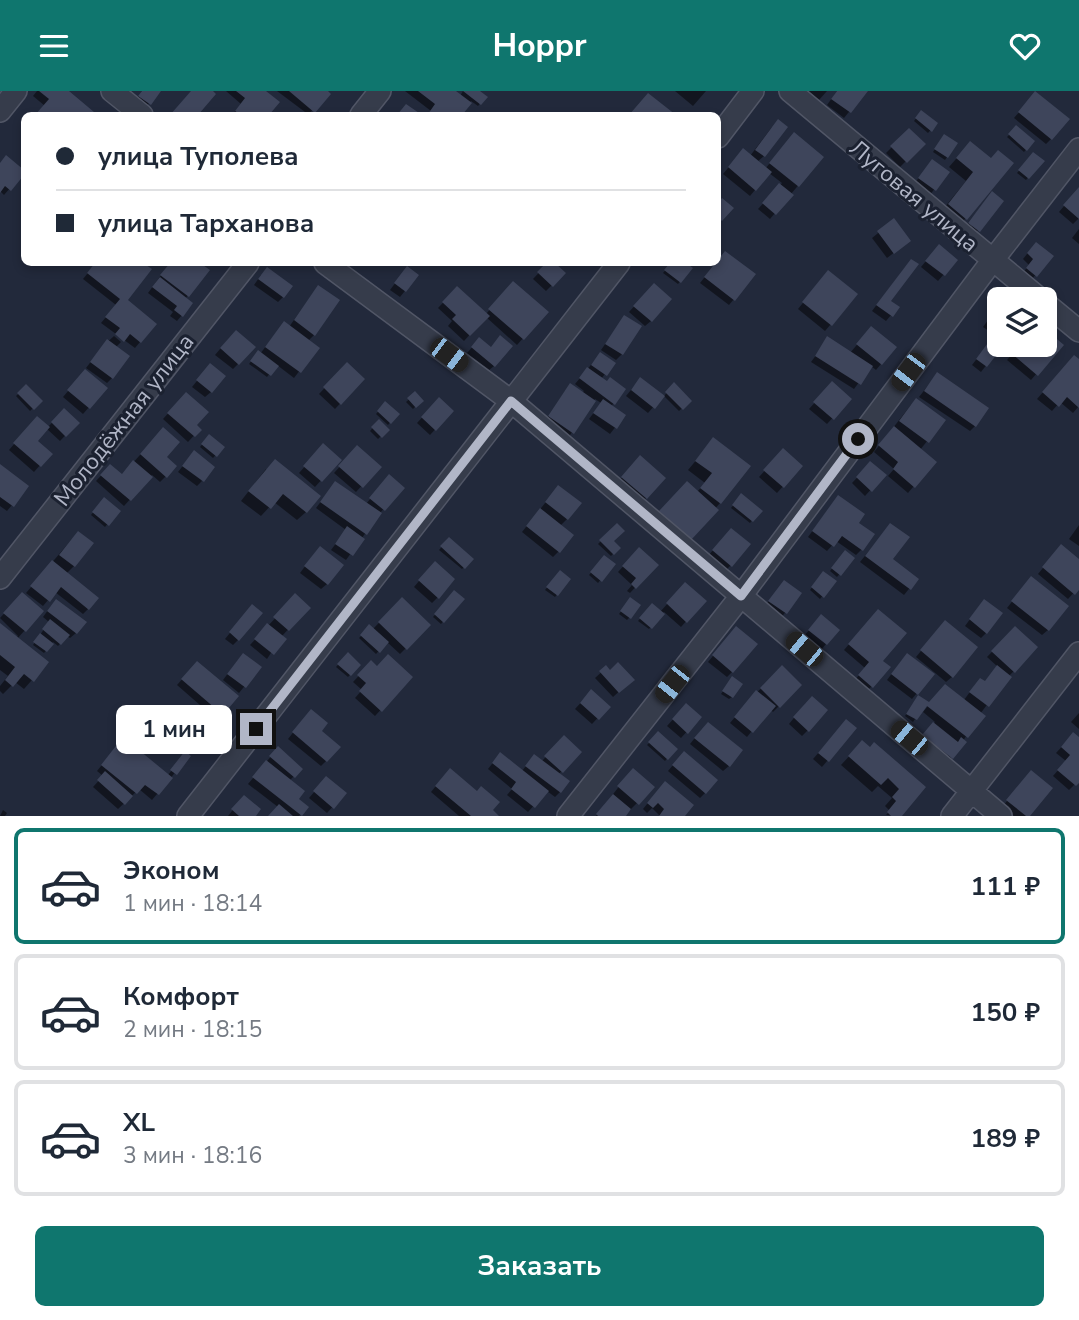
<!DOCTYPE html>
<html lang="ru">
<head>
<meta charset="utf-8">
<style>
	body { margin:0; font-family:"Nunito Sans",sans-serif; background:#f6f6f7; color:#1f2937; height:100vh; display:flex; flex-direction:column; font-size:26px; white-space:nowrap }
	* { box-sizing:border-box; margin:0 }
	p { font-size:23px; color:#747a83 }
	.icon { flex:none; width:38px; height:38px; fill:none; stroke:currentColor; stroke-width:2; stroke-linecap:round; stroke-linejoin:round }
	.map { position:relative; height:725px; overflow:hidden }
	.panel { display:flex; flex-direction:column; background:#fff; flex:1 }
	.panel>* { flex:none }
	.top-card { position:absolute; left:21px; top:21px; width:700px; height:154px; border-radius:10px; box-shadow:0 4px 10px #0003; display:grid; align-content:center; height:154px; padding:0 35px; background:#fff }
	.controls { position:absolute; left:987px; top:196px; display:grid; gap:14px }
	.controls a { display:grid; place-items:center; width:70px; height:70px; border-radius:10px; background:#fff; box-shadow:0 4px 10px #0003; font-size:35px }
	.end { position:absolute; width:32px; height:32px; margin:-16px; border:9px solid #b1b6c7; background:#111; box-shadow:0 0 0 4px #111 }
	.from { border-radius:50% }
	.bubble { position:absolute; height:49px; border-radius:10px; background:#fff; box-shadow:0 4px 10px #0003; font-size:23px; font-weight:700; line-height:49px; text-align:center }
	.car { position:absolute; width:21px; height:42px; margin:-21px -10px; border-radius:9px; box-shadow:0 0 5px 2px #0007; background:linear-gradient(#222 24%,#8ab4d8 0 40%,#222 0 76%,#8ab4d8 0 86%,#222 0) }
	.top-card b { display:flex; align-items:center; gap:24px; height:66px; font-size:26px }
	.top-card b+b { border-top:2px solid #e0e1e3 }
	.top-card i { width:18px; height:18px; background:#1f2937 }
	ul { padding:12px 0 0; list-style:none }
	li { display:flex; align-items:center; gap:21px; height:116px; margin:0 14px 10px; padding:0 21px; border:4px solid #e0e1e3; border-radius:10px }
	li div { flex:1 }
	li b { display:block; font-size:26px }
	li em { font-style:normal; font-weight:700 }
	li.current { border-color:#0f766e }
	li>.icon { width:63px; height:63px; stroke-width:1.5 }
	.action { display:flex; gap:14px; margin-top:auto; padding:14px 35px }
	.action a { flex:1; height:80px; border-radius:10px; background:#0f766e; color:#fff; font-size:28px; font-weight:700; line-height:80px; text-align:center }
	header { display:flex; justify-content:space-between; align-items:center; height:91px; padding:0 35px; background:#0f766e; color:#fff; font-size:32px; font-weight:700 }
	.map>svg:first-child { display:block }
	.shadow { fill:#0007 }
	.building { fill:#3e455b }
	.lines { fill:none; stroke-linecap:round; stroke-linejoin:round }
	.minor-casing { stroke:#515666; stroke-width:24 }
	.minor { stroke:#363c4b; stroke-width:21 }
	.route { stroke:#b1b6c7; stroke-width:9 }
	.labels { text-anchor:middle; dominant-baseline:central; stroke-width:6; stroke-linejoin:round; paint-order:stroke }
	.street-label { font-size:23px; fill:#b1b6c7; stroke:#1b2130 }
</style>
</head>
<body>
<header><svg class="icon" aria-label="menu" viewBox="0 0 24 24"><path d="M4 6h16M4 12h16M4 18h16"/></svg>Hoppr<svg class="icon" aria-label="heart" viewBox="0 0 24 24"><path d="M12 20l-8-8c-3-5 5-10 8-4 3-6 11-1 8 4z"/></svg></header>
<div class="map">
<svg width="1079" height="725" viewBox="0 0 1079 725">
	<rect width="100%" height="100%" fill="#22293b"/>
	<path class="shadow" d="M37,0H66L91,21L89,24H36L45,15L33,5Z
		M142,0H159L144,18L134,11Z
		M226,0H263L277,11L267,24H232L241,13Z
		M277,0H325L309,24Z
		M405,0H453L460,5L463,0H478L485,6L478,15L471,10L460,24H427L431,20Z
		M675,0H706L693,15Z
		M808,0H827L819,9Z
		M837,0H866L844,27L827,14Z
		M1031,7L1051,48L1046,53L1014,27Z
		M921,21L936,33L928,42L914,30Z
		M772,36L764,65L757,71L765,78L789,49L822,66L770,128L758,118L782,92L769,82L750,105L723,83L738,65H750Z
		M1016,37L1033,50L1024,61L1007,46Z
		M909,39L923,53L900,76L886,62Z
		M942,47L956,53L945,69L933,61Z
		M962,61L991,69L965,128L957,136L940,122L966,90L949,76Z
		M1034,63L1042,70L1026,89L1017,82Z
		M7,66L24,81L4,104L0,100V73Z
		M927,76L947,82L929,105L914,93Z
		M1079,97V127L1073,133L1059,121Z
		M987,108L1002,110L973,145L963,138Z
		M893,130L903,155L887,167L872,147Z
		M1079,138V153L1072,147Z
		M1031,158L1052,166L1030,190L1022,183L1029,174L1023,168Z
		M934,160L956,169L938,190L921,176Z
		M96,172H140L149,179L125,209L140,251L135,257L101,232L116,214L83,188Z
		M170,172H197L208,179L185,208L182,224L177,230L170,225L173,221L148,202Z
		M548,172H552L564,182L546,200L533,188Z
		M671,172H683L691,177L678,193L663,182Z
		M716,172L734,208L729,214L700,192Z
		M906,175L888,210L897,217L886,230L872,220Z
		M402,183L417,185L400,206L390,199Z
		M261,184L283,206L278,211L254,194Z
		M823,187L856,204L825,240L798,218Z
		M457,197L486,223L508,198L546,221L517,254L486,226L464,250L448,235L452,230L438,217Z
		M648,200L651,230L645,235L629,221Z
		M313,202L314,244L308,250L317,257L294,287L277,274L267,286L249,273L258,261L260,263L279,238L289,236Z
		M999,214V254H1002L981,281L972,274L995,244L983,236Z
		M624,226L622,263L616,269L601,259Z
		M1045,240L1061,254L1031,289L1007,269L1020,254H1045Z
		M866,243L895,256L876,279L871,275L854,298L811,271L828,248L850,262Z
		M114,245L121,251L116,256L112,287L107,292L86,277L102,256Z
		M230,246L238,273L233,278L215,264Z
		M474,254L494,275L488,280L467,262Z
		M595,269L613,273L601,288L614,312L611,315L624,325L610,343L589,328L601,312L595,308L568,347L544,331L565,300L582,302L584,300L575,293Z
		M1069,271H1079V315L1073,322L1060,311L1052,320L1037,308Z
		M347,273L363,288L335,318L319,303Z
		M205,280L211,301L205,306L192,296Z
		M937,283L975,335L970,340L919,306Z
		M80,286L105,298L83,323L63,306Z
		M635,294L662,306L648,322L626,305Z
		M674,294L690,310L679,320L664,305Z
		M26,296L40,310L30,320L16,305Z
		M827,298L850,308L827,333L809,318Z
		M415,303L421,310L413,318L406,311Z
		M181,308L194,335L199,339L188,351L163,328Z
		M439,308L452,320L430,344L417,332Z
		M385,313L397,323L388,334L376,323Z
		M911,314L944,329L920,359L934,371L908,402L888,385L894,378L874,361Z
		M64,319L77,332L60,350L47,338L35,350L50,363L34,381L9,359L32,332L48,336Z
		M379,330L387,339L378,348L370,340Z
		M158,344L165,367L166,385L160,391L152,384L124,415L96,390L110,375L121,385Z
		M209,345L223,356L213,367L200,356Z
		M713,349L720,412L684,454L655,427L687,392L697,401L705,392L688,379Z
		M323,355L339,369L315,396L299,382Z
		M357,357L379,376L356,401L334,382Z
		M783,359L801,375L777,402L759,386Z
		M189,367L202,390L197,395L178,381Z
		M635,372L646,407L640,412L617,392Z
		M871,372L884,384L865,405L852,392Z
		M0,375L27,396L7,420L0,415Z
		M266,378L306,421L297,429L274,411L261,425L241,410Z
		M384,391L402,397L380,422L346,469L331,459L346,439L316,417L335,392L366,413Z
		M553,402L567,428L560,435L559,460L553,466L522,441Z
		M741,405L760,420L750,432L731,417Z
		M104,408L118,420L105,436L91,424Z
		M833,412L857,432L862,458L856,464L836,450L827,460L808,446Z
		M617,434L612,451L619,457L611,465L598,453Z
		M890,434L891,469L917,488L904,504L860,471Z
		M1079,434V455L1069,448Z
		M725,445L731,474L725,480L708,465Z
		M72,448L74,475L66,483L88,518L83,523L55,501L43,515L26,502Z
		M449,448L471,468L462,478L439,459Z
		M639,458L656,474L630,502L627,500L632,494L618,481Z
		M1056,461L1079,470V496L1068,508L1038,483Z
		M315,462L327,493L321,498L300,482Z
		M845,462L853,468L837,486L830,480Z
		M605,466L614,473L598,492L589,484Z
		M429,478L438,506L432,512L414,496Z
		M560,481L569,488L555,506L545,499Z
		M823,482L834,491L820,508L810,499Z
		M685,493L704,510L681,536L664,521L649,538L638,530L652,514L660,521Z
		M1026,493L1048,539L1042,544L1007,517Z
		M779,497L800,503L780,528L764,516Z
		M454,502L462,508L441,533L433,526Z
		M22,503L42,520L17,548L47,572L24,598L15,591L3,603L0,600V595L8,585L0,579V535L16,547L18,545L0,527Z
		M296,505L308,517L282,545L267,568L250,554Z
		M402,508L429,534L400,563L387,551L376,563L359,547L370,536L373,538Z
		M628,511L629,527L627,529L619,523Z
		M51,515L76,542L70,547L67,545L58,555L53,551L44,562L33,554L49,531L43,526Z
		M979,516L986,542L981,547L965,535Z
		M247,521L238,549L233,554L225,548Z
		M873,525L880,570L872,595L866,601L854,590L865,577L844,559Z
		M816,531L826,553L821,559L804,545Z
		M940,537L952,586L946,591L916,566Z
		M1015,537L1036,557L1009,585L980,623L963,650L964,651L946,672L918,650L935,631L923,621L940,600L964,609L975,594L984,592L998,576L987,566Z
		M731,543L732,581L727,586L708,571Z
		M348,563L359,574L348,586L336,576Z
		M238,569L260,576L239,602L223,589Z
		M902,569L917,602L912,608L887,589Z
		M371,572L377,578L411,586L375,625L355,607L362,599L353,591Z
		M606,577L610,581L632,589L613,606L595,587Z
		M782,577L800,594L773,621L770,618L747,646L730,632L751,607Z
		M191,578L222,622L216,628L177,594Z
		M730,590L732,606L729,608L721,603Z
		M586,606L608,616L592,633L575,618Z
		M918,606L927,611L913,631L905,625Z
		M806,612L808,639L802,645L789,633Z
		M686,614L700,626L681,647L667,635Z
		M1079,622V638L1071,631Z
		M306,625L319,640L326,670L321,675L288,648Z
		M187,630L197,658L192,663L173,646Z
		M841,636L855,637L822,676L813,668Z
		M702,638L729,675L723,680L690,653Z
		M658,643L675,658L665,670L647,654Z
		M564,647L580,661L558,684L560,701L555,706L547,700L528,721L507,704L512,698L488,678L495,669L522,680L529,671H541Z
		M1079,648V689L1069,699L1053,685L1066,670L1056,662L1068,649Z
		M118,654L168,684L183,665H189L152,709L139,698L118,718L93,696L103,685L97,680Z
		M278,657L301,678L289,690L296,709L306,717L299,725H269L278,716L248,693Z
		M854,660L924,696L899,725L886,724L890,720L885,715L892,707L878,695L872,701L841,674Z
		M678,668L705,702L700,707L668,680Z
		M628,684L653,696L624,725H596Z
		M444,685L490,720L497,725H459L431,701Z
		M1026,687L1051,697L1028,725H1014L1002,716Z
		M321,693L344,703L327,722L309,707Z
		M660,697L692,714L682,725H660L652,717L647,722L643,718Z
		M239,711L259,719L253,725H228Z
		M3,719L7,722L5,725H0Z"/>
	<path class="building" d="M39,0H69L94,21L91,24H35L49,8Z
		M142,0H161L151,14L138,5Z
		M191,0H213L216,3L198,24H170Z
		M236,0H266L280,11L269,24H241L235,20L245,7Z
		M289,0H328L331,3L315,22Z
		M418,0H456L472,12L462,24H430L428,23L435,13Z
		M463,0H480L488,6L481,14Z
		M837,0H868L851,22L831,8Z
		M1035,0L1070,28L1052,49L1018,21Z
		M648,2L676,24H629Z
		M406,13L422,24H397Z
		M921,19L938,32L932,41L915,27Z
		M778,28L788,36L765,66L755,59Z
		M1016,34L1035,50L1027,60L1008,43Z
		M909,37L926,53L907,72L890,55Z
		M794,41L824,66L799,96L769,72Z
		M944,43L958,52L948,67L934,58Z
		M970,50L991,67L998,59L1014,72L967,129L948,113L973,81L956,67Z
		M743,57L772,81L756,100L728,76Z
		M1033,61L1045,70L1029,88L1018,79Z
		M6,64L24,79V84L11,100L5,95L0,102V72Z
		M932,68L950,81L936,100L918,87Z
		M779,92L794,104L776,124L762,112Z
		M1079,96V128L1063,114Z
		M992,100L1004,110L980,141L968,132Z
		M722,107L734,117L722,130L718,126V112Z
		M894,127L911,150L894,163L877,140Z
		M1036,151L1054,165L1037,186L1026,177L1033,168L1027,162Z
		M939,153L958,169L945,185L925,170Z
		M725,160L756,183L735,210L704,186Z
		M911,168L919,173L891,210L900,216L893,226L876,214Z
		M95,172H143L152,178L128,209L157,233L141,252L130,243L124,251L115,243L120,237L105,226L120,208L87,182Z
		M170,172H200L210,179L189,206L160,184Z
		M546,172H555L566,182L553,196L537,181Z
		M670,172H686L693,177L681,192L664,179Z
		M407,175L419,184L406,201L394,192Z
		M267,176L293,195L284,207L258,188Z
		M828,179L858,203L832,235L802,211Z
		M160,186L193,212L183,226L174,219L177,215L152,196Z
		M513,190L549,221L524,249L488,218Z
		M654,192L672,208L652,231L633,215Z
		M318,194L340,209L315,245L294,229Z
		M457,195L490,225L470,245L452,228L456,224L442,211Z
		M999,213V238L987,230Z
		M624,224L642,235L623,264L605,253Z
		M284,230L320,257L301,282L265,256Z
		M871,235L897,256L882,274L856,253Z
		M1045,238L1064,254L1038,285L1011,262L1018,254H1045Z
		M236,239L256,256L239,274L220,257Z
		M996,241L999,243V254H1004L987,276L976,268Z
		M500,244L513,255L495,276L471,256L479,246L491,256Z
		M827,245L873,275L861,294L815,265Z
		M107,248L130,265L113,288L90,271Z
		M258,259L279,275L271,285L250,270Z
		M600,261L616,272L607,285L591,274Z
		M1074,264L1079,268V317L1067,306L1059,316L1042,301Z
		M347,271L365,288L341,314L323,296Z
		M210,272L226,285L212,302L196,289Z
		M587,276L607,290L610,286L626,298L615,314L579,287Z
		M85,278L108,297L90,318L67,299Z
		M937,281L989,317L976,336L924,300Z
		M640,286L665,305L655,318L631,299Z
		M832,290L852,308L834,329L813,311Z
		M674,291L692,310L683,319L665,301Z
		M570,292L596,310L574,343L548,325Z
		M26,293L43,310L34,319L17,302Z
		M415,300L424,310L416,317L407,307Z
		M186,301L209,321L197,334L202,339L195,346L167,322Z
		M439,306L454,320L436,340L421,326Z
		M916,307L946,329L929,352L899,330Z
		M603,308L626,324L617,338L593,322Z
		M385,310L400,323L391,333L377,320Z
		M64,317L80,332L66,346L51,331Z
		M37,325L50,336L38,350L53,363L41,376L13,352Z
		M379,328L390,339L382,347L371,336Z
		M894,335L937,371L915,397L893,378L898,371L878,354Z
		M163,336L180,351L167,366L177,375L167,387L140,363Z
		M209,343L225,356L217,366L201,353Z
		M713,346L751,375L721,413L700,397L712,382L695,370Z
		M323,352L342,369L322,391L303,375Z
		M357,354L382,376L363,397L338,375Z
		M783,357L803,375L784,397L763,379Z
		M194,359L215,376L204,391L182,375Z
		M640,364L666,387L647,408L621,386Z
		M275,368L321,405L307,422L283,403L271,418L248,400Z
		M133,369L153,386L131,410L100,384L110,373L122,383Z
		M870,370L887,384L872,401L856,386Z
		M0,373L29,395L14,416L0,406Z
		M389,383L405,397L385,420L369,407Z
		M335,390L382,422L367,444L320,411Z
		M687,390L719,419L691,449L659,420Z
		M558,394L582,412L568,429L545,411Z
		M741,402L763,420L753,431L732,414Z
		M838,404L865,423L859,432L875,443L863,460L842,445L834,456L812,440Z
		M104,406L121,420L109,435L92,421Z
		M540,417L574,444L560,462L526,435Z
		M617,432L625,440L614,450L621,457L614,464L599,449Z
		M890,432L910,446L893,468L919,488L911,499L865,465Z
		M347,435L365,448L353,465L335,453Z
		M731,437L751,453L732,476L712,459Z
		M78,440L94,452L75,476L59,464Z
		M449,446L474,468L465,478L440,455Z
		M1061,453L1079,468V499L1075,504L1042,476Z
		M320,455L344,474L328,494L304,475Z
		M639,456L659,474L636,498L631,493L636,487L622,475Z
		M845,459L855,467L841,485L831,477Z
		M604,464L616,473L602,491L590,481Z
		M52,469L99,507L89,519L61,496L50,511L30,495Z
		M435,470L455,488L439,508L418,489Z
		M560,479L571,488L558,505L546,496Z
		M823,480L837,490L824,507L811,496Z
		M1031,485L1069,515L1049,540L1011,510Z
		M784,489L802,502L787,523L768,510Z
		M685,491L707,510L687,532L666,512Z
		M454,499L465,508L444,532L434,523Z
		M22,501L44,520L26,541L3,522Z
		M295,502L311,517L289,540L273,526Z
		M402,506L431,534L407,559L378,531Z
		M630,506L641,514L631,528L620,520Z
		M56,508L87,531L77,543L47,520Z
		M984,508L1003,522L987,543L969,528Z
		M652,512L665,523L652,538L639,527Z
		M252,513L263,522L239,550L229,541Z
		M878,518L907,542L883,570L891,576L873,597L858,584L869,571L848,553Z
		M821,523L840,539L827,554L808,539Z
		M50,528L70,544L61,554L42,538Z
		M945,529L978,556L953,587L920,559Z
		M0,532L49,571L34,591L24,583L13,596L5,589L15,576L0,564Z
		M267,532L287,548L274,564L254,548Z
		M369,533L389,551L380,562L360,544Z
		M736,535L758,553L733,582L712,564Z
		M1015,535L1038,556L1015,582L991,560Z
		M40,542L54,553L47,561L33,551Z
		M348,561L361,574L351,585L337,573Z
		M243,562L262,576L246,597L227,583Z
		M907,562L935,583L918,604L929,611L945,593L986,625L968,647L927,615L917,629L906,623L918,604L891,583Z
		M388,563L413,586L382,621L359,600L366,592L357,584L371,569L377,575Z
		M197,570L239,605L223,624L181,588Z
		M618,571L635,589L619,602L599,580L606,574L610,579Z
		M782,574L802,594L780,617L760,597Z
		M997,574L1012,586L989,616L969,601L980,587L985,590Z
		M732,585L743,593L733,607L722,600Z
		M591,598L611,616L599,629L580,612Z
		M756,599L776,615L753,642L734,626Z
		M812,605L828,619L809,641L793,626Z
		M686,612L702,626L688,643L672,628Z
		M311,618L328,632L322,640L341,656L327,671L292,641Z
		M192,622L214,641L199,659L177,640Z
		M846,628L857,637L829,671L818,662Z
		M708,631L743,659L730,676L694,647Z
		M933,631L958,651L961,646L967,651L953,668L922,644Z
		M658,640L678,658L668,669L648,651Z
		M1073,641L1079,646V692L1076,695L1057,679L1070,664L1061,656Z
		M564,644L582,661L563,682L544,665Z
		M123,646L173,687L159,704L145,694L137,703L101,674Z
		M862,649L870,656L874,651L926,696L902,725H891L887,721L896,710L892,706L899,698L888,687L881,694L848,665Z
		M278,655L303,678L295,687L269,665Z
		M185,660L191,665L177,684L170,679Z
		M684,660L718,689L706,703L672,674Z
		M500,661L549,700L535,717L511,698L516,691L492,672Z
		M534,663L570,690L561,702L525,675Z
		M266,669L305,700L299,708L309,716L302,725L252,686Z
		M450,677L477,700L481,695L500,711L493,719L499,725H471L435,695Z
		M633,677L655,696L639,714L617,695Z
		M1031,679L1053,697L1030,725H1026L1006,709Z
		M105,680L133,705L125,714L97,689Z
		M326,685L347,702L334,718L313,700Z
		M665,690L694,714L685,725H659L664,718L658,712L653,717L647,712Z
		M613,703L631,718L626,725H598L596,723Z
		M244,704L261,718L256,725H239L231,718Z
		M279,713L293,725H268Z"/>
	<g class="lines">
		<g class="minor-casing">
			<path id="minor" d="M112,0L142,24
				M790,0L1040,208
				M0,20L16,0
				M361,24L380,0
				M718,46L753,0
				M325,172L511,310L1001,725
				M1045,212L1079,240
				M0,487L248,172
				M188,725L619,172
				M568,725L741,505L992,170L1079,58
				M952,725L1079,562"/>
		</g>
		<use href="#minor" class="minor"/>
	</g>
	<g class="lines">
		<path class="route" d="M256,638L511,310L741,505L858,348"/>
	</g>
	<g class="labels">
		<g class="street-label">
			<text transform="translate(914 105) rotate(40)">Луговая улица</text>
			<text transform="translate(124 329) rotate(-52)">Молодёжная улица</text>
		</g>
	</g>
</svg>
<div class="controls">
<a><svg class="icon" aria-label="layers" viewBox="0 0 24 24"><path d="M12 4l9 5-9 5-9-5zM3 14l9 5 9-5"/></svg></a>
</div>
<i class="end from" style="left:858px;top:348px"></i>
<i class="end" style="left:256px;top:638px"></i>
<div class="bubble" style="left:116px;top:614px;width:116px">1 мин</div>
<i class="car" style="left:449px;top:264px;rotate:127deg"></i>
<i class="car" style="left:908px;top:281px;rotate:217deg"></i>
<i class="car" style="left:804px;top:558px;rotate:310deg"></i>
<i class="car" style="left:672px;top:593px;rotate:218deg"></i>
<i class="car" style="left:909px;top:647px;rotate:310deg"></i>
<div class="top-card">
<b><i class="from"></i>улица Туполева</b>
<b><i></i>улица Тарханова</b>
</div>
</div>
<section class="panel">
<ul>
<li class="current"><svg class="icon" aria-label="car" viewBox="0 0 24 24"><path d="M5 17H2v-5l4-1 3-4h7l3 4 3 1v5h-3M9 17h6M6 11h13"/><circle cx="7" cy="17" r="2"/><circle cx="17" cy="17" r="2"/></svg><div><b>Эконом</b><p>1 мин · 18:14</p></div><em>111 ₽</em></li>
<li><svg class="icon" aria-label="car" viewBox="0 0 24 24"><path d="M5 17H2v-5l4-1 3-4h7l3 4 3 1v5h-3M9 17h6M6 11h13"/><circle cx="7" cy="17" r="2"/><circle cx="17" cy="17" r="2"/></svg><div><b>Комфорт</b><p>2 мин · 18:15</p></div><em>150 ₽</em></li>
<li><svg class="icon" aria-label="car" viewBox="0 0 24 24"><path d="M5 17H2v-5l4-1 3-4h7l3 4 3 1v5h-3M9 17h6M6 11h13"/><circle cx="7" cy="17" r="2"/><circle cx="17" cy="17" r="2"/></svg><div><b>XL</b><p>3 мин · 18:16</p></div><em>189 ₽</em></li>
</ul>
<div class="action"><a>Заказать</a></div>
</section>
</body>
</html>
